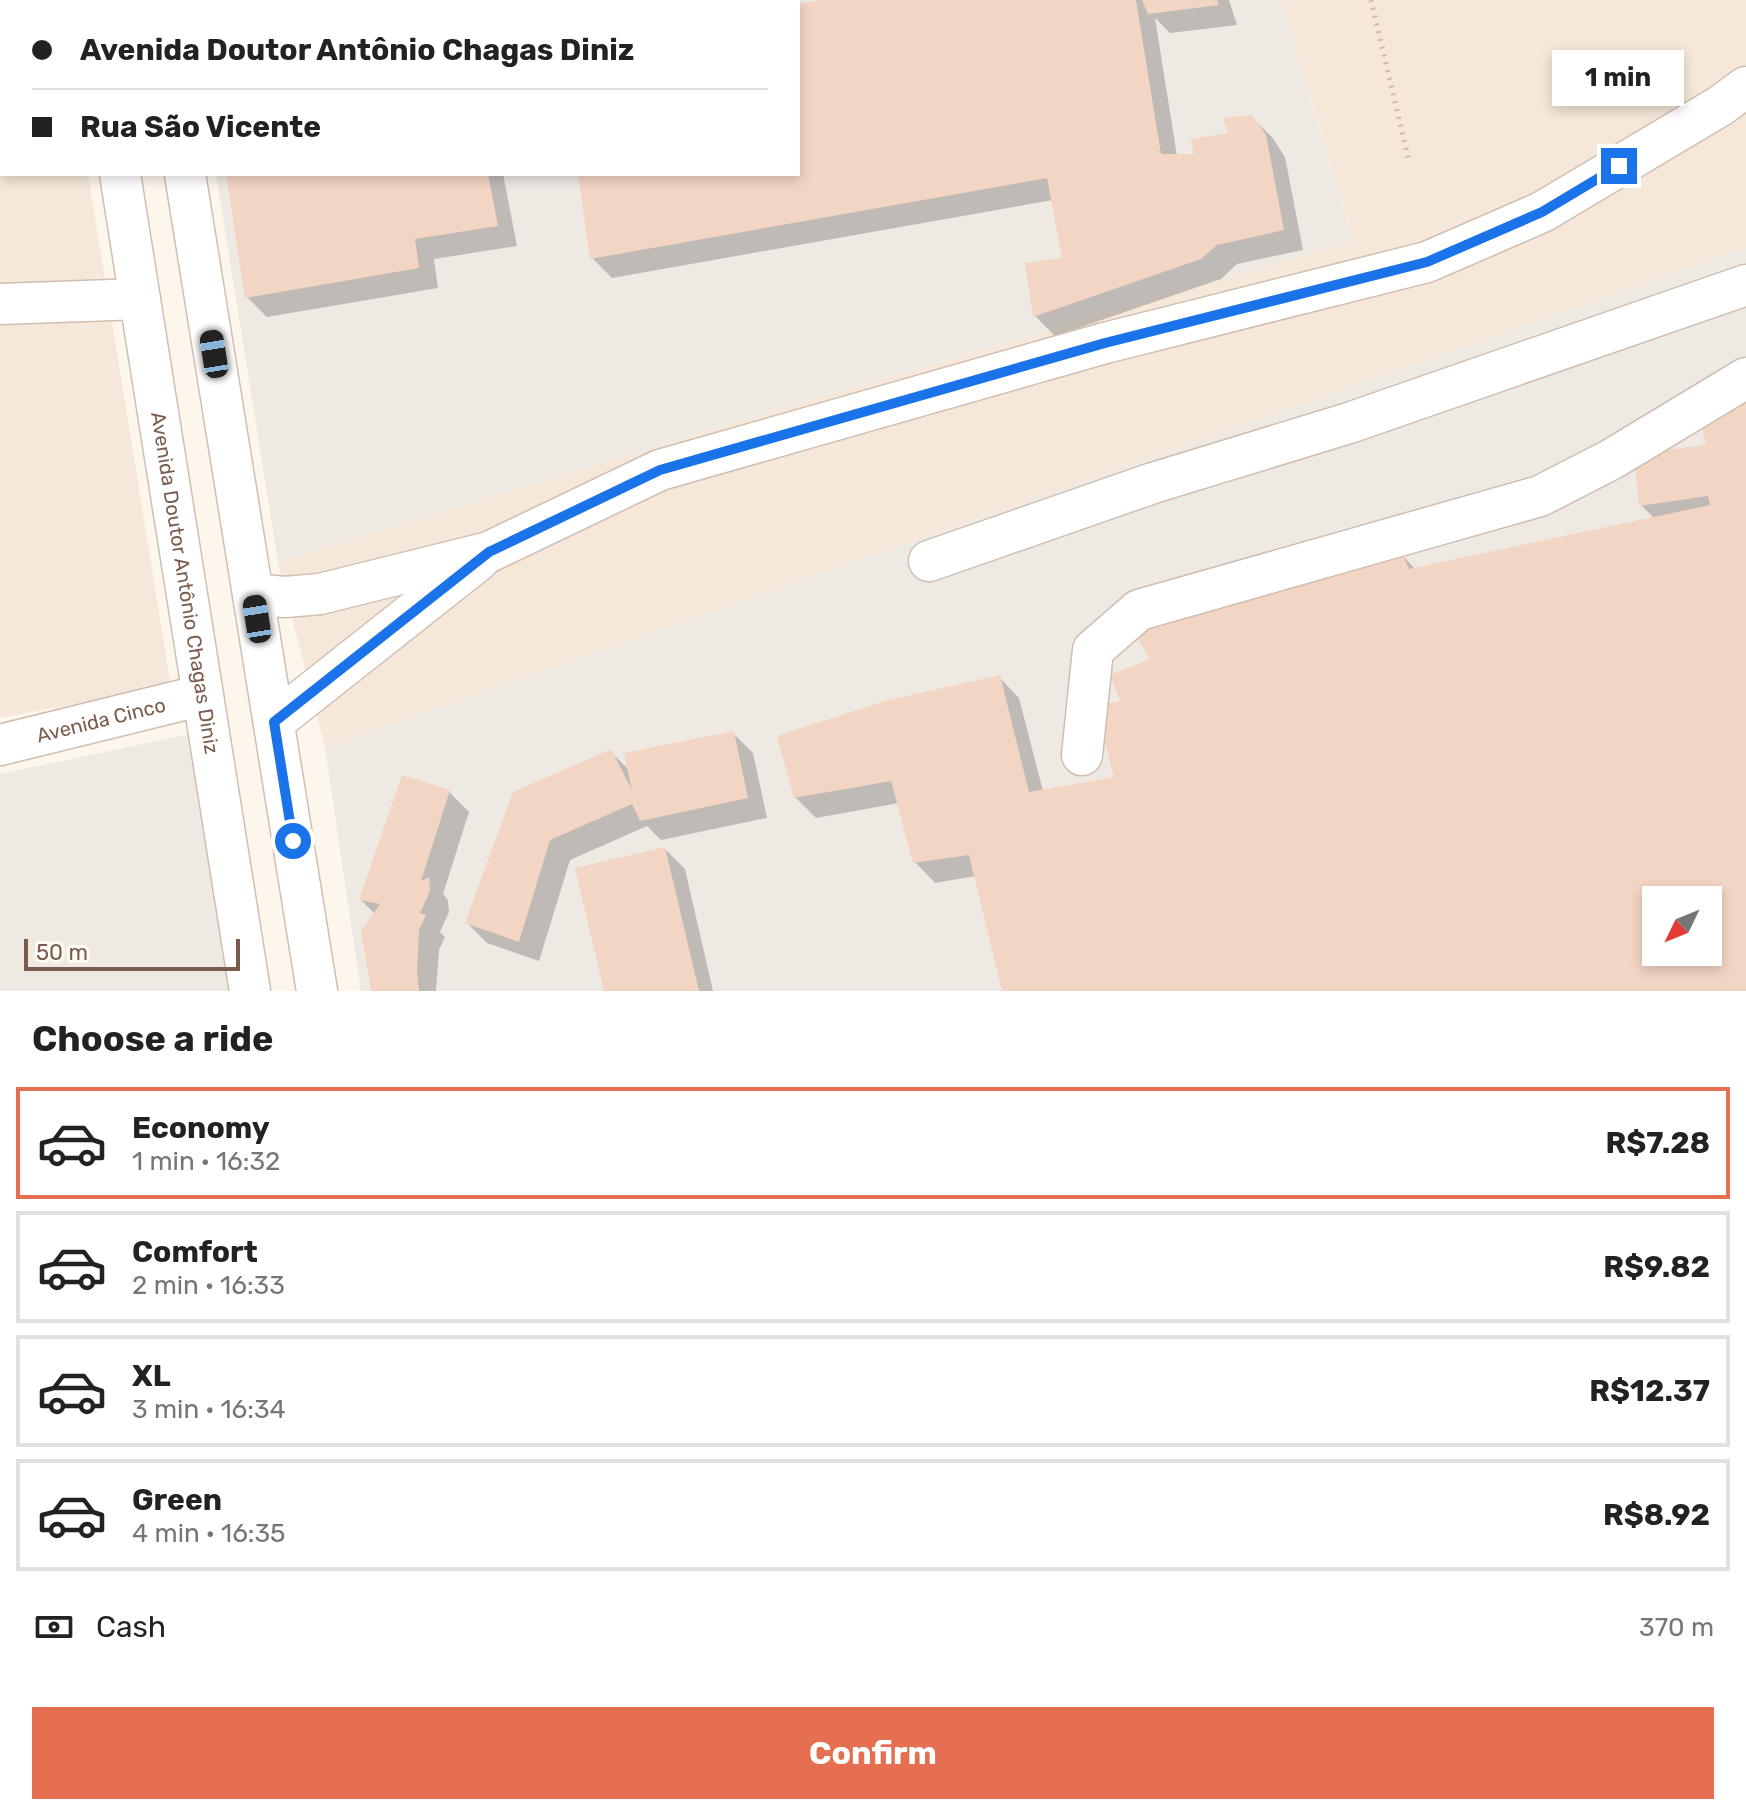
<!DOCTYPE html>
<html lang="en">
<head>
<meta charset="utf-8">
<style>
	body { margin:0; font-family:Rubik,sans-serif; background:#f2f2f2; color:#222; height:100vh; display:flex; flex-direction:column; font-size:30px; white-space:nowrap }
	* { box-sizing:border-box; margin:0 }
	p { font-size:26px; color:#767676 }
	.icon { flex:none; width:44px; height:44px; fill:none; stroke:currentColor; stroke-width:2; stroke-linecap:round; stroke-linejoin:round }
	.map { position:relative; height:991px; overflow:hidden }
	.panel { display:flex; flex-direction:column; background:#fff; flex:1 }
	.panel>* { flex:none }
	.banner { position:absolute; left:0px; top:0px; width:800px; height:176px; box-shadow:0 4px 12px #0003; display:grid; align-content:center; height:176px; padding:0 32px; background:#fff }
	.needle { width:52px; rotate:227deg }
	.controls { position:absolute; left:1642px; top:886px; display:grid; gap:16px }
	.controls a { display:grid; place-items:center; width:80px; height:80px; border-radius:0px; background:#fff; box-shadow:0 4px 12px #0003; font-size:40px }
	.scale { position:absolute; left:24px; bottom:20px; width:216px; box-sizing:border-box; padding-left:8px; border:4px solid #7a5c4d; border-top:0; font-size:22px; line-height:28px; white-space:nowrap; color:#7a5c4d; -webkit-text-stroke:6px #fffaf3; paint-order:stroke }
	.end { position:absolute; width:36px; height:36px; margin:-18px; border:10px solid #1a73e8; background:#fff; box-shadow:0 0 0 4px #fff }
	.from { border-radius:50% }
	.bubble { position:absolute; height:56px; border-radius:0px; background:#fff; box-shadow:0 4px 12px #0003; font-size:26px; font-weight:700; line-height:56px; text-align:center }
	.car { position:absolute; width:24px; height:48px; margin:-24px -12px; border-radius:10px; box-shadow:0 0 6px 2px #0007; background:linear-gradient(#222 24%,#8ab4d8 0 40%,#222 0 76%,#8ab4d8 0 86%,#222 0) }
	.banner b { display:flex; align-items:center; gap:28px; height:76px; font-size:30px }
	.banner b+b { border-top:2px solid #e0e0e0 }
	.banner i { width:20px; height:20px; background:#222 }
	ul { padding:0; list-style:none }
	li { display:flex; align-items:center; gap:24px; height:112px; margin:0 16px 12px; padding:0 16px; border:4px solid #e0e0e0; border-radius:0px }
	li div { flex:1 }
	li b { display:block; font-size:30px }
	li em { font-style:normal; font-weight:700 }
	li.selected { border-color:#e76f51 }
	li>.icon { width:72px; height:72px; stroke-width:1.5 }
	h2 { padding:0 32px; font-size:36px; line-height:96px }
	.pay { display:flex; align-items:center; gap:20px; height:88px; padding:0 32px; font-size:30px }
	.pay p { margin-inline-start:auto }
	.primary-button { display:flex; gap:16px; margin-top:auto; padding:16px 32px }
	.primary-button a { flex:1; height:92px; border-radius:0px; background:#e76f51; color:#fff; font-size:32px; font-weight:700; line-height:92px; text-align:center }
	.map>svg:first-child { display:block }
	.residential { fill:#f5e8da }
	.industrial { fill:#efe9e4; fill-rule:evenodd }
	.shadow { fill:#0003; fill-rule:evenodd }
	.building { fill:#f3d5c3; fill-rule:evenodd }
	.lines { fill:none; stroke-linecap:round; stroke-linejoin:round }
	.minor-casing { stroke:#d1beb0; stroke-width:43 }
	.path { stroke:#d9b8a5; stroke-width:5; stroke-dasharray:2 6; stroke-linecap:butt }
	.minor { stroke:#fff; stroke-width:40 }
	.route { stroke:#1a73e8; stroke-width:10 }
	.labels { text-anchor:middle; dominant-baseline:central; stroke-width:8; stroke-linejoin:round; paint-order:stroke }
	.street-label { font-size:20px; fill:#7a5c4d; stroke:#fffaf3 }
</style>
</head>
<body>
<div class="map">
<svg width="1746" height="991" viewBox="0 0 1746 991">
	<rect width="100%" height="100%" fill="#fdf6ec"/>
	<path class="residential" d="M1281,0H1746V248L325,748L278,562L726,425L1353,240Z
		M0,57H2V174H88L171,686L0,718Z"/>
	<path class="industrial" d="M188,0H1281L1353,241L726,425L278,562L216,174H798V2Z
		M1746,248V991H361L325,748ZM1656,900H1708V952H1656Z
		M190,734L232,991H0V774Z"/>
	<path class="shadow" d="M832,0H1229L1237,25L1170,33L1155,18L1177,156H1196L1230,134L1251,117L1272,137L1285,157L1303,250L1237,264L1221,279L1055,336L1035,316L1027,264L1064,259L1053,200L612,278L592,258L580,174H798V6Z
		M228,174H503L517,246L434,259L438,288L267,317L247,297Z
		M1746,393V991H1004L976,876L935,883L915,862L899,803L816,818L795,797L999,677L1019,698L1043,791L1116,779L1123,703L1402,555L1416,570L1655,519L1641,505L1708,446ZM1656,900H1708V952H1656Z
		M733,733L753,753L767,818L661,840L647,826L570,860L539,961L487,943L467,923L610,751L629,770Z
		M449,792L469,812L443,894L448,900L449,912L440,932L445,937L439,950L436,991H373L375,914L361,900Z
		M665,849L685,869L713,991H606Z"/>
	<path class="building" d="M820,0H1136L1161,154H1194L1191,139L1228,133L1223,118L1252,115L1266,135L1284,230L1217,245L1201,259L1033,317L1025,263L1062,258L1047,178L590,259L578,174H798V4Z
		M1142,0H1217L1219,5L1148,14Z
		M226,174H488L498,226L415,239L419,268L245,298Z
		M1746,391V991H1002L969,855L913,863L891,781L794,798L777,736L885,701L1000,675L1029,792L1114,777L1095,705L1120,701L1110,675L1150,659L1135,634L1402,553L1409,569L1710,505L1708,496L1639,506L1634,454L1706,445L1701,419ZM1656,900H1708V952H1656Z
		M734,731L748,798L640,821L632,804L550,840L519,942L465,923L513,792L611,749L632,790L624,753Z
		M402,775L450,790L421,881L429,877L430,891L420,913L426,915L419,930L417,970L419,991H371L361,931L380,904L359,900Z
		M665,847L699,991H604L575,868Z"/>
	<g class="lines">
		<g class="minor-casing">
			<g id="minor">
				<path d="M156,0L157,2"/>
				<path d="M100,2L120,0"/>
				<path d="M0,18L2,17"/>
				<path id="s1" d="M120,174L250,991"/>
				<path d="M185,174L317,991"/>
				<path d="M0,304L140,299"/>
				<path d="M929,561L1153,483L1349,423L1746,285"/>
				<path d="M253,594L285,597L320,594L489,552L660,470L1105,343L1427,262L1542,212L1720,106L1746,87"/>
				<path d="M274,722L479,560"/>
				<path id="s2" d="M0,745L203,695"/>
				<path d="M1082,755L1093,650L1139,610L1540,496L1612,459L1746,378"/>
			</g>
		</g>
		<path class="path" d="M1371,0L1409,161"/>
		<use href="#minor" class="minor"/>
	</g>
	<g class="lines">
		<path class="route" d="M293,841L274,722L489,552L660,470L1105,343L1427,262L1542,212L1619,166"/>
	</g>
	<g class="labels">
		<g class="street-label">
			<text stroke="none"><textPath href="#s1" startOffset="414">Avenida Doutor Antônio Chagas Diniz</textPath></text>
			<text stroke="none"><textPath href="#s2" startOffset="104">Avenida Cinco</textPath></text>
		</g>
	</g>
</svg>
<div class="controls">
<a><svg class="needle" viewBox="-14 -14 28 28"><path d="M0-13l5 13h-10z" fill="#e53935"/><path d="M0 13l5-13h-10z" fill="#767676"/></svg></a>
</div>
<div class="scale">50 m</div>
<i class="end from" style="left:293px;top:841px"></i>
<i class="end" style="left:1619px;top:166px"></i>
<div class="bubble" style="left:1552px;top:50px;width:132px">1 min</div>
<i class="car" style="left:214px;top:354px;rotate:351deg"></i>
<i class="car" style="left:257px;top:619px;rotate:351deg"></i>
<div class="banner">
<b><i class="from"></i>Avenida Doutor Antônio Chagas Diniz</b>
<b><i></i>Rua São Vicente</b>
</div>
</div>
<section class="panel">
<h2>Choose a ride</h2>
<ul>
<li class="selected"><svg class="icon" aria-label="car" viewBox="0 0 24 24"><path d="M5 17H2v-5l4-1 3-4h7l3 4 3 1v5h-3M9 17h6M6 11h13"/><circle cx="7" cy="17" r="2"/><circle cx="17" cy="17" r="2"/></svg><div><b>Economy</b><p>1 min · 16:32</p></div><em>R$7.28</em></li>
<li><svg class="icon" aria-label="car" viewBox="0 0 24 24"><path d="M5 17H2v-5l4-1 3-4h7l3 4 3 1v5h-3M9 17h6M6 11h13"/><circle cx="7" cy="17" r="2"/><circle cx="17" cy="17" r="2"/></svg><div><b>Comfort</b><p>2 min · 16:33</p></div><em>R$9.82</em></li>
<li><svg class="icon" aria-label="car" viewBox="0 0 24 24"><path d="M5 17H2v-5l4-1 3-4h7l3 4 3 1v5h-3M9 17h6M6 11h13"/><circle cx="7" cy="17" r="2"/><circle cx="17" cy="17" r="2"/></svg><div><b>XL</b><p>3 min · 16:34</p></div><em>R$12.37</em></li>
<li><svg class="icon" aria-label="car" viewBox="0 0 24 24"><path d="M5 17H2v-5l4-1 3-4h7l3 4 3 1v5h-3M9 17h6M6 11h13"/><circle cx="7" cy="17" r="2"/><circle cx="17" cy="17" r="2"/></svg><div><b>Green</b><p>4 min · 16:35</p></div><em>R$8.92</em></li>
</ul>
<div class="pay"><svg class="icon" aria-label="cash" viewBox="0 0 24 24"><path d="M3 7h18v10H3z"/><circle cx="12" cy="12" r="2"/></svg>Cash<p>370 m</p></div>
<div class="primary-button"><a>Confirm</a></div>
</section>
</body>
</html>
